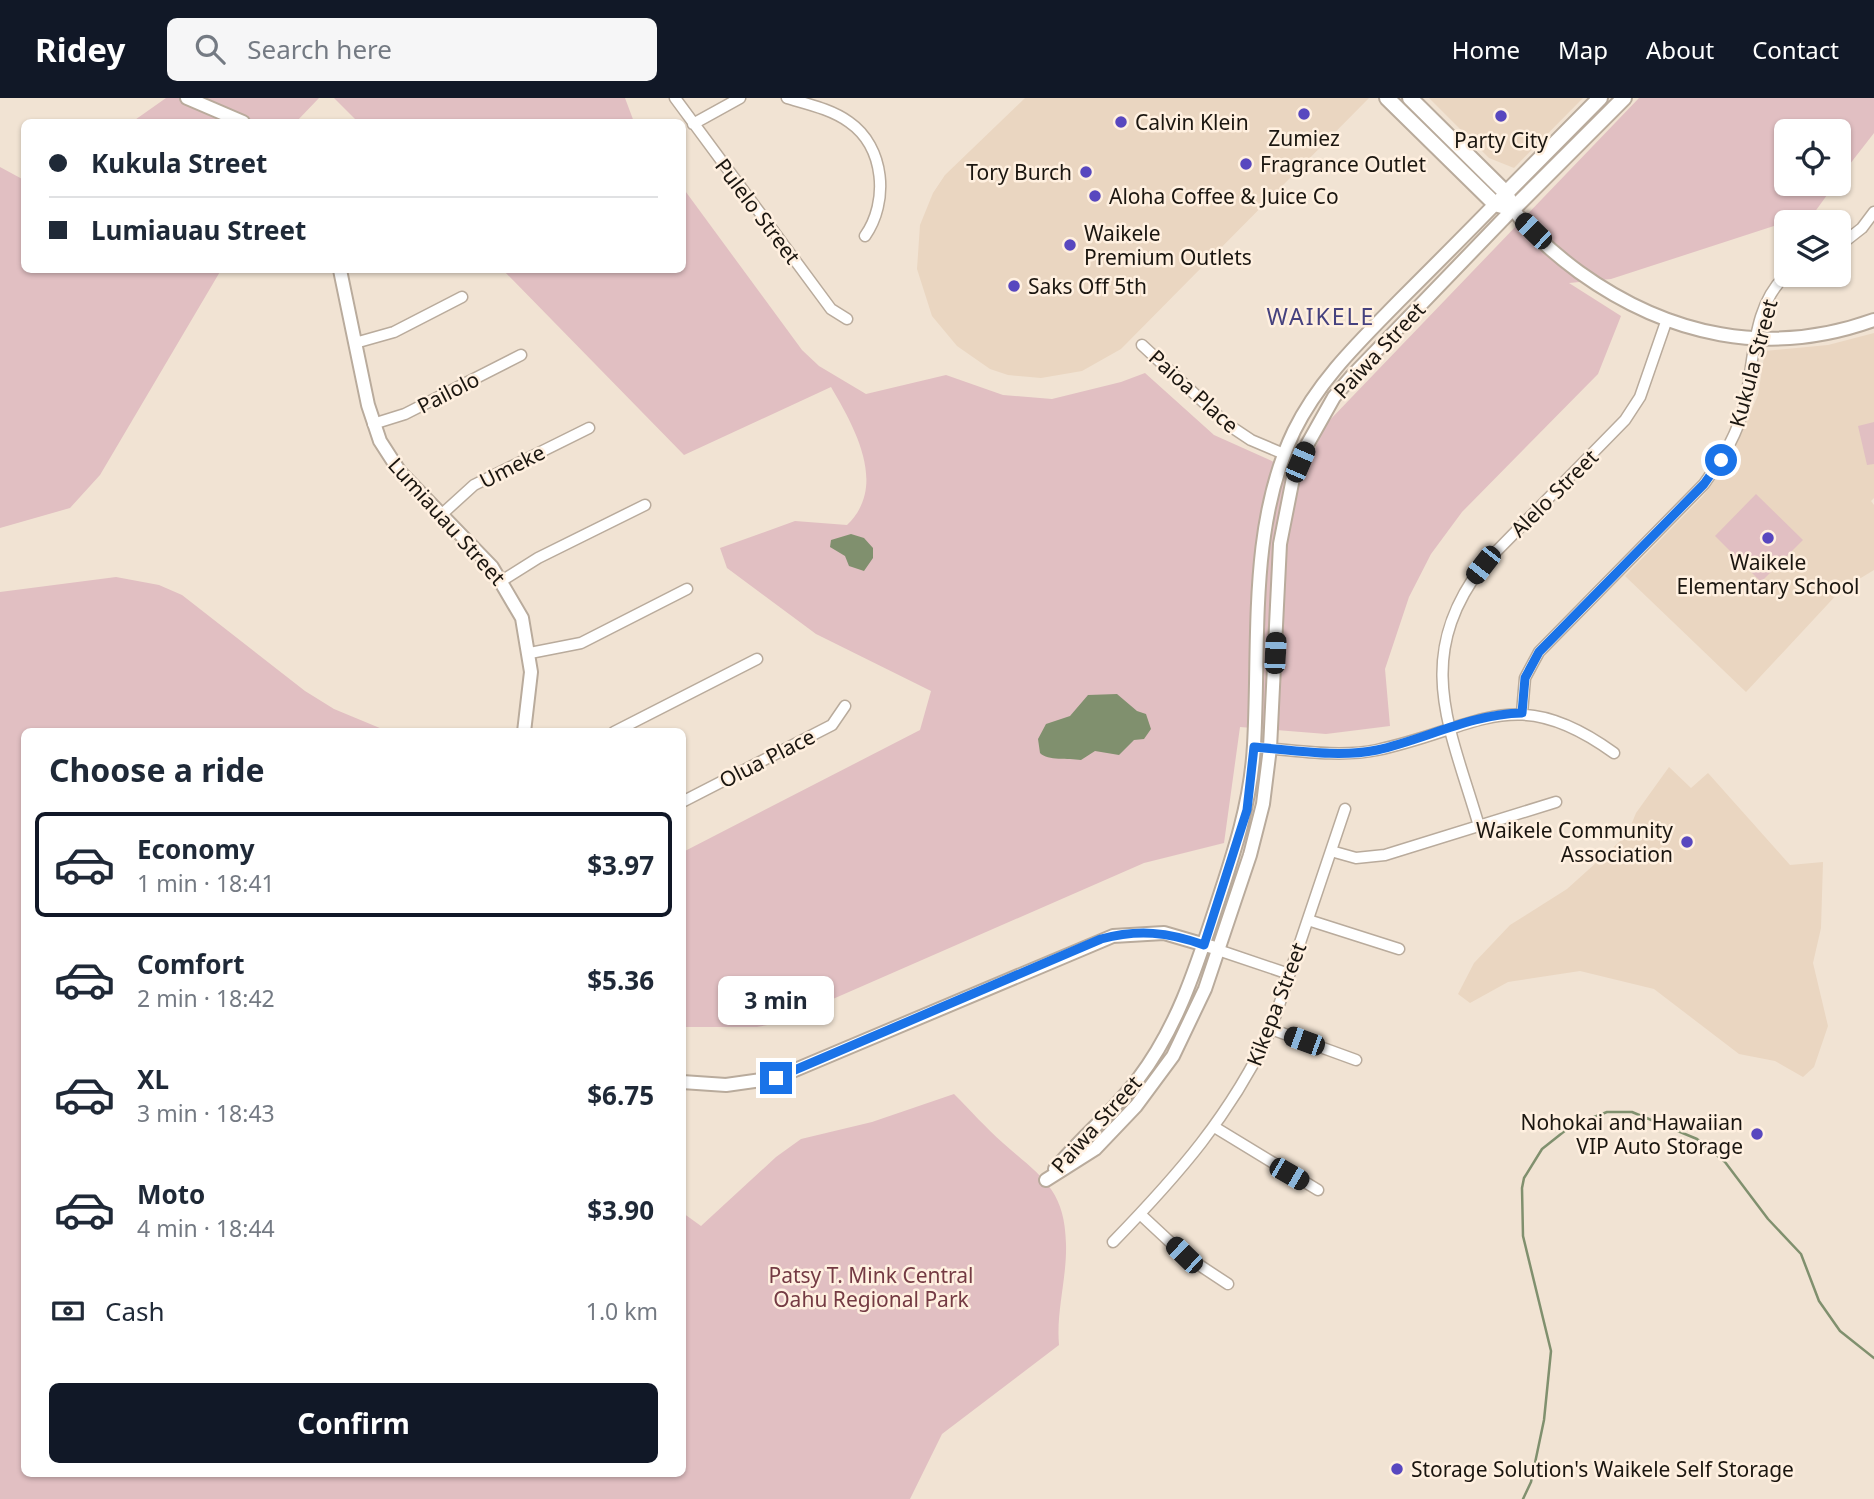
<!DOCTYPE html>
<html lang="en">
<head>
<meta charset="utf-8">
<style>
	body { margin:0; font-family:"Noto Sans",sans-serif; background:#f6f6f7; color:#1f2937; height:100vh; display:flex; flex-direction:column; font-size:26px; white-space:nowrap }
	* { box-sizing:border-box; margin:0 }
	p { font-size:23px; color:#747a83 }
	.icon { flex:none; width:38px; height:38px; fill:none; stroke:currentColor; stroke-width:2; stroke-linecap:round; stroke-linejoin:round }
	.map { position:relative; flex:1; overflow:hidden }
	.sheet { position:absolute; left:21px; top:630px; width:665px; height:749px; display:flex; flex-direction:column; background:#fff; border-radius:10px; box-shadow:0 2px 5px #0004 }
	.sheet>* { flex:none }
	.hud { position:absolute; left:21px; top:21px; width:665px; height:154px; border-radius:10px; box-shadow:0 2px 5px #0004; display:grid; align-content:center; height:154px; padding:0 28px; background:#fff }
	.tools { position:absolute; left:1774px; top:21px; display:grid; gap:14px }
	.tools a { display:grid; place-items:center; width:77px; height:77px; border-radius:10px; background:#fff; box-shadow:0 2px 5px #0004; font-size:35px }
	.end { position:absolute; width:32px; height:32px; margin:-16px; border:9px solid #1a73e8; background:#fff; box-shadow:0 0 0 4px #fff }
	.from { border-radius:50% }
	.bubble { position:absolute; height:49px; border-radius:10px; background:#fff; box-shadow:0 2px 5px #0004; font-size:23px; font-weight:700; line-height:49px; text-align:center }
	.car { position:absolute; width:21px; height:42px; margin:-21px -10px; border-radius:9px; box-shadow:0 0 5px 2px #0007; background:linear-gradient(#222 24%,#8ab4d8 0 40%,#222 0 76%,#8ab4d8 0 86%,#222 0) }
	.hud b { display:flex; align-items:center; gap:24px; height:66px; font-size:26px }
	.hud b+b { border-top:2px solid #e0e1e3 }
	.hud i { width:18px; height:18px; background:#1f2937 }
	ul { padding:0; list-style:none }
	li { display:flex; align-items:center; gap:21px; height:105px; margin:0 14px 10px; padding:0 14px; border:4px solid transparent; border-radius:10px }
	li div { flex:1 }
	li b { display:block; font-size:26px }
	li em { font-style:normal; font-weight:700 }
	li.active { border-color:#111827 }
	li>.icon { width:63px; height:63px; stroke-width:1.5 }
	h2 { padding:0 28px; font-size:32px; line-height:84px }
	.pay { display:flex; align-items:center; gap:18px; height:77px; padding:0 28px; font-size:26px }
	.pay p { margin-inline-start:auto }
	.primary-button { display:flex; gap:14px; margin-top:auto; padding:14px 28px }
	.primary-button a { flex:1; height:80px; border-radius:10px; background:#111827; color:#fff; font-size:28px; font-weight:700; line-height:80px; text-align:center }
	header { display:flex; align-items:center; gap:42px; box-sizing:border-box; height:98px; padding:0 35px; background:#111827; color:#fff }
	header strong { font-size:33px }
	nav { display:flex; gap:38px; margin-inline-start:auto; font-size:24px }
	.search { width:490px; height:63px; background:#f6f6f7; display:flex; align-items:center; gap:18px; box-sizing:border-box; padding:0 24px; border-radius:10px; color:#747a83; font-size:26px }
	.map>svg:first-child { display:block }
	.built { fill:#ead6c1 }
	.green { fill:#e1bfc2 }
	.water { fill:#80906e }
	.lines { fill:none; stroke-linecap:round; stroke-linejoin:round }
	.stream { stroke:#80906e; stroke-width:2.5 }
	.minor-casing { stroke:#b9ab9c; stroke-width:13 }
	.tertiary-casing { stroke:#b9ab9c; stroke-width:16 }
	.secondary-casing { stroke:#b9ab9c; stroke-width:18 }
	.minor { stroke:#fff; stroke-width:10 }
	.tertiary { stroke:#fff; stroke-width:12 }
	.secondary { stroke:#fff; stroke-width:14 }
	.route { stroke:#1a73e8; stroke-width:9 }
	.poi-dot { fill:#5847bf; stroke:#fff0e0; stroke-width:2.5 }
	.labels { text-anchor:middle; dominant-baseline:central; stroke-width:5; stroke-linejoin:round; paint-order:stroke }
	.poi-label { font-size:21px; fill:#1b1610; stroke:#fff0e0; text-anchor:start }
	.street-label { font-size:21px; fill:#1b1610; stroke:#fff0e0 }
	.park-label { font-size:21px; fill:#743a43; stroke:#fff0e0 }
	.neighbourhood-label { font-size:23px; letter-spacing:2px; fill:#45417e; stroke:#fff0e0 }
</style>
</head>
<body>
<header>
<strong>Ridey</strong>
<div class="search"><svg class="icon" aria-label="search" viewBox="0 0 24 24"><circle cx="10" cy="10" r="6"/><path d="M15 15l6 6"/></svg>Search here</div>
<nav><a>Home</a><a>Map</a><a>About</a><a>Contact</a></nav>
</header>
<div class="map">
<svg width="1874" height="1401" viewBox="0 0 1874 1401">
	<rect width="100%" height="100%" fill="#f1e3d3"/>
	<path class="built" d="M1025,0H1369L1121,251L1082,273L1041,280L1008,277L990,271L957,248L932,218L917,171L920,127L933,95L945,77Z
		M1429,0H1583L1514,70L1489,60Z
		M1874,235V400L1871,403L1874,407V472L1841,492L1746,594L1625,478L1703,398L1729,364L1758,297L1765,253L1828,247Z
		M1669,669L1691,690L1708,675L1790,767L1823,764L1821,830L1813,865L1828,928L1814,969L1803,979L1775,963L1739,956L1654,891L1580,873L1508,884L1470,905L1458,896L1474,865L1510,827L1567,791L1627,737L1636,715Z"/>
	<path class="green" d="M166,0H319L296,24H132Z
		M334,0H625L634,24H358Z
		M1639,0H1874V35L1839,80V33H1787V86H1835L1814,115L1611,181L1569,185L1621,218L1598,276L1462,414L1431,456L1409,499L1385,571L1390,628L1326,636L1240,629L1224,745L1144,765L778,925L757,929H683V754L920,632L931,593L816,536L727,470L720,450L795,423L847,427C888,388 855,330 831,289L684,357L503,172H682L683,90L802,252L819,268L866,296L946,277L1003,297L1052,301L1121,284L1145,275L1214,337L1303,377L1326,326Z
		M0,69L24,82V172H221L100,377L70,410L0,430Z
		M1874,324V366L1867,367L1858,328Z
		M1756,396L1803,442L1761,484L1715,438Z
		M116,479L159,487L182,497L305,593L334,611L387,633L24,634V1376H682L683,1115L701,1128L776,1059L801,1041L872,1024L954,996C970,1012 986,1030 1003,1045C1040,1078 1065,1090 1066,1146C1067,1180 1056,1213 1059,1247L942,1336L910,1401H0V494Z"/>
	<path class="water" d="M851,436L864,440L873,450V460L864,473L849,468L845,458L830,449L831,442Z
		M1117,596L1137,613L1146,616L1151,631L1144,641L1134,642L1119,657L1095,653L1081,662C1068,660 1048,663 1040,655L1038,641L1046,626L1070,618L1088,597Z"/>
	<g class="lines">
		<path class="stream" d="M1523,1401L1531,1384L1544,1322L1551,1253L1523,1138L1522,1090L1524,1080L1542,1051L1571,1028L1607,1014H1632L1697,1041L1725,1064L1768,1121L1801,1156L1819,1203L1840,1233L1874,1260"/>
		<g class="minor-casing">
			<path id="minor" d="M675,0L831,211L847,221
				M787,0C807,6 831,11 849,24C885,49 889,104 865,138
				M693,26L740,0
				M1839,148L1862,130L1874,114
				M355,245L394,234L462,199
				M1142,247L1227,326L1251,342L1284,356
				M373,326L405,316L521,257
				M441,417L474,387L589,330
				M503,482L538,460L645,407
				M530,555L581,545L687,491
				M1522,615L1525,580L1539,554L1704,386C1719,365 1733,344 1741,319C1756,273 1748,211 1787,176
				M614,634L757,561
				M1254,649C1293,652 1339,660 1377,652C1479,630 1515,583 1614,655
				M682,704L832,627L845,608
				M1479,728C1450,629 1412,560 1483,467L1625,322L1640,299L1666,224
				M1331,753L1356,760L1385,757L1556,704
				M1308,822L1399,851
				M1218,852L1289,876
				M1271,931L1356,962
				M1216,1030L1318,1092
				M1140,1116L1184,1157L1228,1186
				M1113,1144C1178,1077 1231,1017 1271,931L1345,711"/>
		</g>
		<g class="tertiary-casing">
			<path id="tertiary" d="M187,0L243,24
				M340,172L368,307L380,343L400,374L492,469L522,520L531,574L524,634
				M682,984L726,987L776,980L1113,838L1164,835L1212,849
				M1055,1071C1081,1040 1113,1014 1138,981C1177,930 1196,870 1216,809C1234,755 1251,704 1254,647C1260,543 1248,429 1294,333C1319,282 1359,244 1399,203C1433,169 1467,135 1501,100
				M1046,1082L1095,1051L1136,1008L1173,958L1205,891L1250,757L1263,706L1270,650L1280,446L1293,380L1307,347L1334,299L1352,278L1513,111C1530,135 1556,157 1579,174C1668,238 1769,260 1874,222"/>
		</g>
		<g class="secondary-casing">
			<path id="secondary" d="M1387,0L1495,106L1513,111
				M1410,0L1506,95L1513,111
				M1506,95L1600,0
				M1513,111L1624,0"/>
		</g>
		<use href="#minor" class="minor"/>
		<use href="#tertiary" class="tertiary"/>
		<use href="#secondary" class="secondary"/>
	</g>
	<g class="lines">
		<path class="route" d="M776,980L1101,841C1138,831 1168,834 1204,847L1247,712L1254,649C1293,652 1338,660 1377,652C1426,641 1471,616 1522,615L1525,580L1539,554L1704,386L1721,362"/>
	</g>
	<g class="poi-dot">
		<circle cx="1304" cy="16" r="7"/>
		<circle cx="1501" cy="18" r="7"/>
		<circle cx="1121" cy="24" r="7"/>
		<circle cx="1246" cy="66" r="7"/>
		<circle cx="1086" cy="74" r="7"/>
		<circle cx="1095" cy="98" r="7"/>
		<circle cx="1070" cy="147" r="7"/>
		<circle cx="1014" cy="188" r="7"/>
		<circle cx="1768" cy="440" r="7"/>
		<circle cx="1687" cy="744" r="7"/>
		<circle cx="1757" cy="1036" r="7"/>
		<circle cx="1397" cy="1371" r="7"/>
	</g>
	<g class="labels">
		<g class="poi-label">
			<text x="1135" y="24">Calvin Klein</text>
			<text x="1304" y="40" text-anchor="middle">Zumiez</text>
			<text x="1501" y="42" text-anchor="middle">Party City</text>
			<text x="1260" y="66">Fragrance Outlet</text>
			<text x="1072" y="74" text-anchor="end">Tory Burch</text>
			<text x="1109" y="98">Aloha Coffee &amp; Juice Co</text>
			<text x="1084" y="135">Waikele<tspan x="1084" dy="24">Premium Outlets</tspan></text>
			<text x="1028" y="188">Saks Off 5th</text>
			<text x="1768" y="464" text-anchor="middle">Waikele<tspan x="1768" dy="24">Elementary School</tspan></text>
			<text x="1673" y="732" text-anchor="end">Waikele Community<tspan x="1673" dy="24">Association</tspan></text>
			<text x="1743" y="1024" text-anchor="end">Nohokai and Hawaiian<tspan x="1743" dy="24">VIP Auto Storage</tspan></text>
			<text x="1411" y="1371">Storage Solution's Waikele Self Storage</text>
		</g>
		<g class="street-label">
			<text transform="translate(758 113) rotate(53)">Pulelo Street</text>
			<text transform="translate(1379 252) rotate(-47)">Paiwa Street</text>
			<text transform="translate(1753 265) rotate(-75)">Kukula Street</text>
			<text transform="translate(1194 293) rotate(42)">Paioa Place</text>
			<text transform="translate(448 294) rotate(-27)">Pailolo</text>
			<text transform="translate(512 368) rotate(-27)">Umeke</text>
			<text transform="translate(1554 395) rotate(-45)">Alelo Street</text>
			<text transform="translate(447 423) rotate(48)">Lumiauau Street</text>
			<text transform="translate(767 660) rotate(-27)">Olua Place</text>
			<text transform="translate(1276 906) rotate(-69)">Kikepa Street</text>
			<text transform="translate(1096 1026) rotate(-48)">Paiwa Street</text>
		</g>
		<g class="park-label">
			<text x="871" y="1177">Patsy T. Mink Central<tspan x="871" dy="24">Oahu Regional Park</tspan></text>
		</g>
		<g class="neighbourhood-label">
			<text x="1321" y="218">WAIKELE</text>
		</g>
	</g>
</svg>
<div class="tools">
<a><svg class="icon" aria-label="locate" viewBox="0 0 24 24"><circle cx="12" cy="12" r="6"/><path d="M12 2v4M12 18v4M2 12h4M18 12h4"/></svg></a>
<a><svg class="icon" aria-label="layers" viewBox="0 0 24 24"><path d="M12 4l9 5-9 5-9-5zM3 14l9 5 9-5"/></svg></a>
</div>
<i class="end from" style="left:1721px;top:362px"></i>
<i class="end" style="left:776px;top:980px"></i>
<div class="bubble" style="left:718px;top:878px;width:116px">3 min</div>
<i class="car" style="left:1533px;top:133px;rotate:314deg"></i>
<i class="car" style="left:1300px;top:364px;rotate:23deg"></i>
<i class="car" style="left:1483px;top:467px;rotate:218deg"></i>
<i class="car" style="left:1275px;top:555px;rotate:3deg"></i>
<i class="car" style="left:1304px;top:943px;rotate:290deg"></i>
<i class="car" style="left:1289px;top:1076px;rotate:120deg"></i>
<i class="car" style="left:1184px;top:1157px;rotate:314deg"></i>
<div class="hud">
<b><i class="from"></i>Kukula Street</b>
<b><i></i>Lumiauau Street</b>
</div>
<section class="sheet">
<h2>Choose a ride</h2>
<ul>
<li class="active"><svg class="icon" aria-label="car" viewBox="0 0 24 24"><path d="M5 17H2v-5l4-1 3-4h7l3 4 3 1v5h-3M9 17h6M6 11h13"/><circle cx="7" cy="17" r="2"/><circle cx="17" cy="17" r="2"/></svg><div><b>Economy</b><p>1 min · 18:41</p></div><em>$3.97</em></li>
<li><svg class="icon" aria-label="car" viewBox="0 0 24 24"><path d="M5 17H2v-5l4-1 3-4h7l3 4 3 1v5h-3M9 17h6M6 11h13"/><circle cx="7" cy="17" r="2"/><circle cx="17" cy="17" r="2"/></svg><div><b>Comfort</b><p>2 min · 18:42</p></div><em>$5.36</em></li>
<li><svg class="icon" aria-label="car" viewBox="0 0 24 24"><path d="M5 17H2v-5l4-1 3-4h7l3 4 3 1v5h-3M9 17h6M6 11h13"/><circle cx="7" cy="17" r="2"/><circle cx="17" cy="17" r="2"/></svg><div><b>XL</b><p>3 min · 18:43</p></div><em>$6.75</em></li>
<li><svg class="icon" aria-label="car" viewBox="0 0 24 24"><path d="M5 17H2v-5l4-1 3-4h7l3 4 3 1v5h-3M9 17h6M6 11h13"/><circle cx="7" cy="17" r="2"/><circle cx="17" cy="17" r="2"/></svg><div><b>Moto</b><p>4 min · 18:44</p></div><em>$3.90</em></li>
</ul>
<div class="pay"><svg class="icon" aria-label="cash" viewBox="0 0 24 24"><path d="M3 7h18v10H3z"/><circle cx="12" cy="12" r="2"/></svg>Cash<p>1.0 km</p></div>
<div class="primary-button"><a>Confirm</a></div>
</section>
</div>
</body>
</html>
